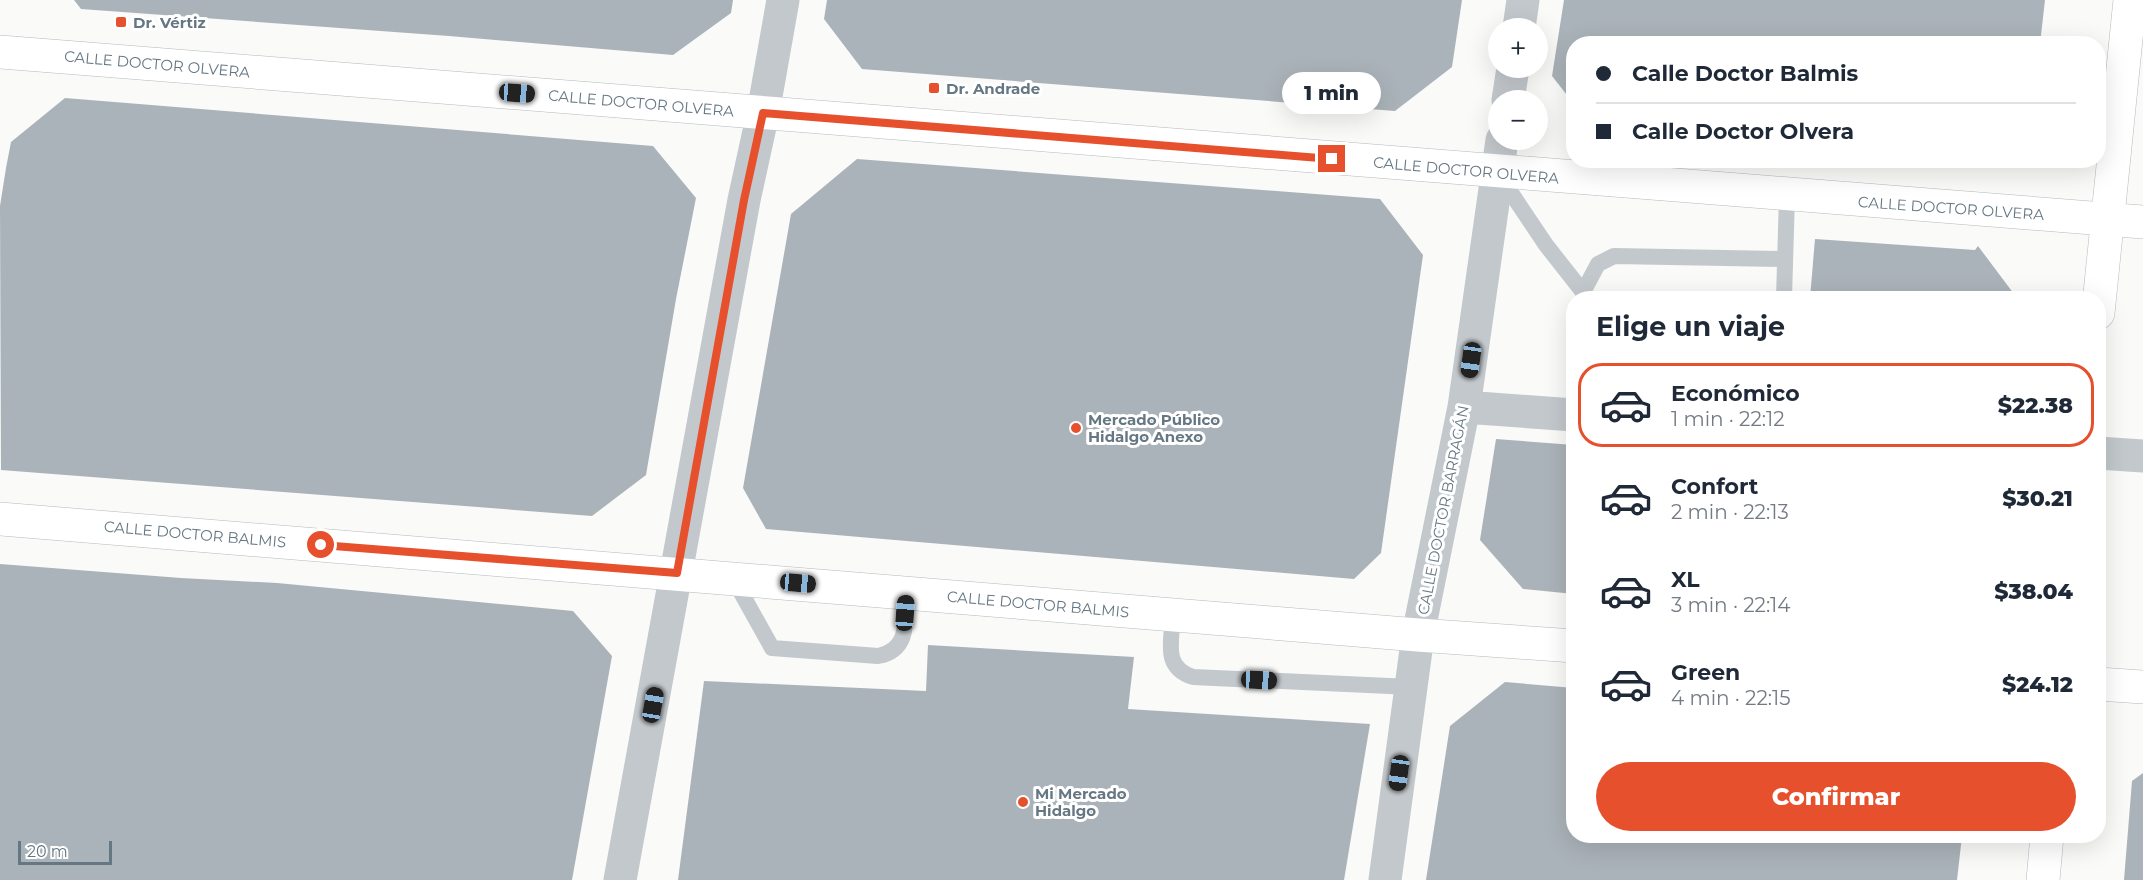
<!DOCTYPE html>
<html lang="es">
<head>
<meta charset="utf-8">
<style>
	body { margin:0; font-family:Montserrat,sans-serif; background:#f2f2f3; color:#1f2937; height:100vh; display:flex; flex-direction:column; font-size:22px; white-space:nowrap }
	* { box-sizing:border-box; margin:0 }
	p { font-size:20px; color:#747a83 }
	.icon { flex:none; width:33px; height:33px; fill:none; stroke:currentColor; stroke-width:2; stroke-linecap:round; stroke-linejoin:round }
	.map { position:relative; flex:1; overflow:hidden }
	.panel { position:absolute; left:1566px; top:291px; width:540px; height:552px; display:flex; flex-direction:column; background:#fff; border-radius:24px; box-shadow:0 6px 24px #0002 }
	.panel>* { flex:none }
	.top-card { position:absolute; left:1566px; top:36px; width:540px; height:132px; border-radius:24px; box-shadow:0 6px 24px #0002; display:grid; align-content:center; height:132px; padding:0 30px; background:#fff }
	.tools { position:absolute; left:1488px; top:18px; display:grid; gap:12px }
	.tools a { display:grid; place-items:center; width:60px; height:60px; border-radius:50%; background:#fff; box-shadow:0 6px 24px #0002; font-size:30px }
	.scale { position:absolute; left:18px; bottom:15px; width:94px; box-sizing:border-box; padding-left:6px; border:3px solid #657783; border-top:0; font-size:16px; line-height:21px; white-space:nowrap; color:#657783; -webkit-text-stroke:4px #fff; paint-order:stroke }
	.end { position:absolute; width:27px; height:27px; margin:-14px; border:8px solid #e6502c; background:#fff; box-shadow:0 0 0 3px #fff }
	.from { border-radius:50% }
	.bubble { position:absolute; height:42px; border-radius:21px; background:#fff; box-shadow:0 6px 24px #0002; font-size:20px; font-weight:800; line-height:42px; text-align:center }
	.car { position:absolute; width:18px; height:36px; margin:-18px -9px; border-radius:8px; box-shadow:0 0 4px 2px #0007; background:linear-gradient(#222 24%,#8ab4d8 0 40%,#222 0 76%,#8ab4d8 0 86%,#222 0) }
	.top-card b { display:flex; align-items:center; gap:21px; height:57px; font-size:22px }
	.top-card b+b { border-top:2px solid #e0e1e3 }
	.top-card i { width:15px; height:15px; background:#1f2937 }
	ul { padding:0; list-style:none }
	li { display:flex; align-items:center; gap:18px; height:84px; margin:0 12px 9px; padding:0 18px; border:3px solid transparent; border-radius:24px }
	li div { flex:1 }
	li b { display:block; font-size:22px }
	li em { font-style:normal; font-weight:800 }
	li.selected { border-color:#e6502c }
	li>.icon { width:54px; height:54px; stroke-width:1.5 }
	h2 { padding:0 30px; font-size:27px; line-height:72px }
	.action { display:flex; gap:12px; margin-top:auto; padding:12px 30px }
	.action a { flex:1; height:69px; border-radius:36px; background:#e6502c; color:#fff; font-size:24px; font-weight:800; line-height:69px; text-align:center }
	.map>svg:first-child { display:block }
	.building { fill:#aab3b9 }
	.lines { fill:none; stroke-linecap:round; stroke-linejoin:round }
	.primary-casing { stroke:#b5babe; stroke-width:34 }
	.lane { stroke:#c3c8cc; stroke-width:16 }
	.street { stroke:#c3c8cc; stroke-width:33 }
	.primary { stroke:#fff; stroke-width:33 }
	.route { stroke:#e6502c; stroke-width:8 }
	.poi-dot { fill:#e6502c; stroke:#fff; stroke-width:2 }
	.labels { text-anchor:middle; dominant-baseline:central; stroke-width:6; stroke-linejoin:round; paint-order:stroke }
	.poi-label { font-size:15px; font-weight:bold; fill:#657783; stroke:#fff; text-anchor:start }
	.street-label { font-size:15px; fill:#657783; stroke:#fff }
</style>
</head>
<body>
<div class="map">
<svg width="2143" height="880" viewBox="0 0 2143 880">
	<rect width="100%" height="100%" fill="#fafaf8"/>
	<path class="building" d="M74,0H733L731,13L673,55L449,36L81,9Z
		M827,0H1462L1452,67L1395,111L862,69L824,19Z
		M1564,0H2045L2040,44H1574V104L1552,76Z
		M65,98L653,146L696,198L676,299L646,475L592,516L1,470L0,206L6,168L11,142Z
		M857,159L1380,199L1423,255L1381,553L1354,579L766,529L743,488L791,214Z
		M1815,239L1975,250L1978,246L2017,298H1810Z
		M1496,439L1574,445V594L1523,589L1480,540Z
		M0,564L181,578L277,583L573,611L612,656L572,880H0Z
		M928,645L1134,657L1128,709L1370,724L1344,880H678L704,681L926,691Z
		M1505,682L1574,688V836H1962L1957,880H1426L1450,726Z
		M2143,773V880H2124L2132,781Z"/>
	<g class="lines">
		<g class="primary-casing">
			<path id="primary" d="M0,52L2143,222
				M2098,313L2130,0
				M0,519L1418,635L1574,646
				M2098,684L2143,687
				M2043,880L2047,836"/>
		</g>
		<path class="lane" d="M1499,175L1546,245L1583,292L1598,264L1614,256L1785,259
			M1784,298L1787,195
			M733,578L772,648L878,656C911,650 905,619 906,592
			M1173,615C1172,641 1162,667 1193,677L1411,687"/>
		<path class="street" d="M1519,28L1523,0
			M1508,100L1513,68
			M1464,407L1574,415
			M2098,453L2143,456
			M620,880L744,200L763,113L783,0
			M1385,880L1418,635L1464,407L1502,140"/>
		<use href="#primary" class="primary"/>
	</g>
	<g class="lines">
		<path class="route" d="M321,545L677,573L744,200L763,113L1332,159"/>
	</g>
	<g class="poi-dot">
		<rect x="115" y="16" width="12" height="12" rx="3"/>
		<rect x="928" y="82" width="12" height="12" rx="3"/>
		<circle cx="1076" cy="428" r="6"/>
		<circle cx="1023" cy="802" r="6"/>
	</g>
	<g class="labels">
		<g class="poi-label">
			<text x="133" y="22">Dr. Vértiz</text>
			<text x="946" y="88">Dr. Andrade</text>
			<text x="1088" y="419">Mercado Público<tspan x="1088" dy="17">Hidalgo Anexo</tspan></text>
			<text x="1035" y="793">Mi Mercado<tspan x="1035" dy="17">Hidalgo</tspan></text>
		</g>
		<g class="street-label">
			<text transform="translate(157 64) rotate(5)">CALLE DOCTOR OLVERA</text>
			<text transform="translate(641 103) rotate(5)">CALLE DOCTOR OLVERA</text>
			<text transform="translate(1466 170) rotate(5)">CALLE DOCTOR OLVERA</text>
			<text transform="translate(1951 208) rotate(4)">CALLE DOCTOR OLVERA</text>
			<text transform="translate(1443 510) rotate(-79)">CALLE DOCTOR BARRAGÁN</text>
			<text transform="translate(195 534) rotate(5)">CALLE DOCTOR BALMIS</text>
			<text transform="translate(1038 604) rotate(5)">CALLE DOCTOR BALMIS</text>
		</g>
	</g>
</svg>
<div class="tools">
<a>+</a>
<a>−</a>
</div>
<div class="scale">20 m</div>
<i class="end from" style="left:321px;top:545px"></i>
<i class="end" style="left:1332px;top:159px"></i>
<div class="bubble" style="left:1282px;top:72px;width:99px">1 min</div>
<i class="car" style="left:517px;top:93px;rotate:94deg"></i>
<i class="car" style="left:1471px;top:360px;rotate:188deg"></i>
<i class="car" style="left:798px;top:583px;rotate:95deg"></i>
<i class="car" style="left:905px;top:613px;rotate:4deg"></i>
<i class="car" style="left:1259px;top:680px;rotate:93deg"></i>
<i class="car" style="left:653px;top:705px;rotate:10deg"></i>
<i class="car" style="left:1399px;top:773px;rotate:188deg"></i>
<div class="top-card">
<b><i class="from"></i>Calle Doctor Balmis</b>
<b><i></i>Calle Doctor Olvera</b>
</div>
<section class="panel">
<h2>Elige un viaje</h2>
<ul>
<li class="selected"><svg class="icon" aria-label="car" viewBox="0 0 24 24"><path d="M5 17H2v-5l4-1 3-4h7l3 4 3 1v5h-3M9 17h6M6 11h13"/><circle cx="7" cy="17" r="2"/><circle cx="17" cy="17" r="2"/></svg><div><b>Económico</b><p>1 min · 22:12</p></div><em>$22.38</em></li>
<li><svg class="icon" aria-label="car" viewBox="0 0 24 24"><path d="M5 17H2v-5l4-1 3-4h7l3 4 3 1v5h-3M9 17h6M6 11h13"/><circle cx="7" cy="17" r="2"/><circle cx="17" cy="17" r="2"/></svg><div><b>Confort</b><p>2 min · 22:13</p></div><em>$30.21</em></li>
<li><svg class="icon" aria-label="car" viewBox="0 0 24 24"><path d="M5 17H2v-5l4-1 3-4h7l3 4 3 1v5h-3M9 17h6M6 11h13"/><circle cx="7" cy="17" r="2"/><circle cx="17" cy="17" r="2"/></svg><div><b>XL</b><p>3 min · 22:14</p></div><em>$38.04</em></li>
<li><svg class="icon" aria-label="car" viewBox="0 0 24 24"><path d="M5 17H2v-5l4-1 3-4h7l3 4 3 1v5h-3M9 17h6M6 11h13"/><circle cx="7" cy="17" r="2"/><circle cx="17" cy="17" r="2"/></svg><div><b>Green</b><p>4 min · 22:15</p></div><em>$24.12</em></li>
</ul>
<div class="action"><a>Confirmar</a></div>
</section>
</div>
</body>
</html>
